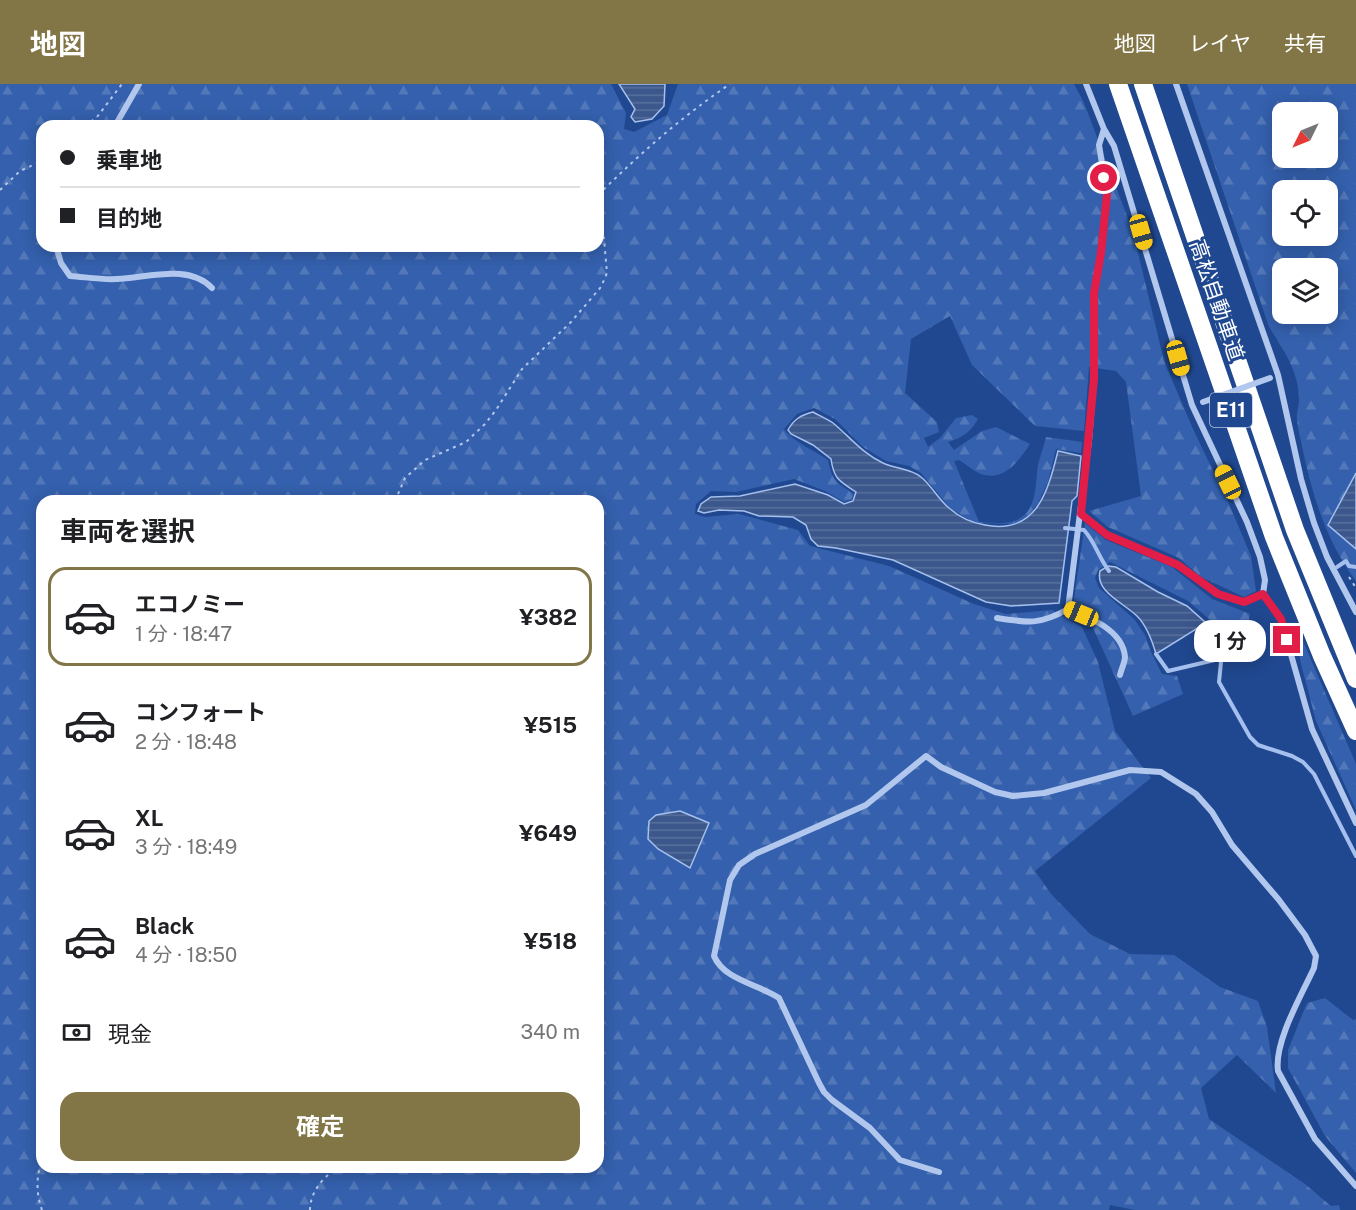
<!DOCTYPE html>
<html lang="ja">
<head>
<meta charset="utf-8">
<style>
	body { margin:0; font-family:"Public Sans","Noto Sans JP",sans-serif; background:#f2f2f2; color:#202124; height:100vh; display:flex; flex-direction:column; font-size:22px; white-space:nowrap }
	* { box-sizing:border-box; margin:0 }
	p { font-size:20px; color:#757577 }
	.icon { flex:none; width:33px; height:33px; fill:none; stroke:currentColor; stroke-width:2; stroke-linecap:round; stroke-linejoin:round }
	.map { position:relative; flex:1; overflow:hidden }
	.panel { position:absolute; left:36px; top:411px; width:568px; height:678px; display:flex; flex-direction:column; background:#fff; border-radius:18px; box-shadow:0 3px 15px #0003 }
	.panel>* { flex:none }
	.top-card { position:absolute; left:36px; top:36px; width:568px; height:132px; border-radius:18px; box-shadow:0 3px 15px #0003; display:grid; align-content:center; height:132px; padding:0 24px; background:#fff }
	.needle { width:39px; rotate:227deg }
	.tools { position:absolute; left:1272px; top:18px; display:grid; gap:12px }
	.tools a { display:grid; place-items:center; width:66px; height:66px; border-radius:12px; background:#fff; box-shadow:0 3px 15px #0003; font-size:30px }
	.end { position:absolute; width:27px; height:27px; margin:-14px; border:8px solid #e11d48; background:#fff; box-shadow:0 0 0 3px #fff }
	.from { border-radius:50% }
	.bubble { position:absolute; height:42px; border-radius:18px; background:#fff; box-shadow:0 3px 15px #0003; font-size:20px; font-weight:700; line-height:42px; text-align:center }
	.car { position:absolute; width:18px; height:36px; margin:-18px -9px; border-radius:8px; box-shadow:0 0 4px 2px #0007; background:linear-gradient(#f5c518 24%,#345 0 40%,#f5c518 0 76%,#345 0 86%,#f5c518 0) }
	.top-card b { display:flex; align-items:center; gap:21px; height:57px; font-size:22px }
	.top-card b+b { border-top:2px solid #e0e0e0 }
	.top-card i { width:15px; height:15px; background:#202124 }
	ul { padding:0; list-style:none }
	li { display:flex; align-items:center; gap:18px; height:99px; margin:0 12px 9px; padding:0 12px; border:3px solid transparent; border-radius:18px }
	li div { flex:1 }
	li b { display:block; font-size:22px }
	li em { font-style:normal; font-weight:700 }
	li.on { border-color:#827647 }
	li>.icon { width:54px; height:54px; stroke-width:1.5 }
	h2 { padding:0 24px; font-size:27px; line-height:72px }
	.pay { display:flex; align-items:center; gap:15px; height:66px; padding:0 24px; font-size:22px }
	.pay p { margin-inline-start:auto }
	.button { display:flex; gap:12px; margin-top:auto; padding:12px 24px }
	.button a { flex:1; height:69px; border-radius:18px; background:#827647; color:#fff; font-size:24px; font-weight:700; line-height:69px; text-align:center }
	header { display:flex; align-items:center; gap:36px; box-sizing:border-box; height:84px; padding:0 30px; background:#827647; color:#fff }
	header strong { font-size:28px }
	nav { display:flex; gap:33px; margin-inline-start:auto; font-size:21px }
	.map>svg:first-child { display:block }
	.forest { fill:url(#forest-firs); fill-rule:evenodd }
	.water { fill:url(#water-rules); stroke:#a5c0ee; stroke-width:1.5 }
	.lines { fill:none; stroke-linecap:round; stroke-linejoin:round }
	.stream { stroke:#a5c0ee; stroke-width:4 }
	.path { stroke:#b1c7ed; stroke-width:2; stroke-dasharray:3 4.5; stroke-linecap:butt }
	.minor { stroke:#b1c7ed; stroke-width:6 }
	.motorway { stroke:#fff; stroke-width:18 }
	.minor-bridge { stroke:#b1c7ed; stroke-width:6 }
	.route { stroke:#e11d48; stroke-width:8 }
	.labels { text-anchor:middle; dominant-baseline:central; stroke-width:6; stroke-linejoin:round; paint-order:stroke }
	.shield { fill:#204890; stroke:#bcc8de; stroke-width:1.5 }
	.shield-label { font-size:20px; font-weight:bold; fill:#fff }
	.street-label { font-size:21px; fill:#fff; stroke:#204890 }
</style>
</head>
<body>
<header>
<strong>地図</strong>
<nav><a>地図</a><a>レイヤ</a><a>共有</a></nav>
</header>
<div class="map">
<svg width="1356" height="1126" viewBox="0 0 1356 1126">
	<defs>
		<pattern id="forest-firs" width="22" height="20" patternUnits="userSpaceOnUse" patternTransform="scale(1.5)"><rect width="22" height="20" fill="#3460ad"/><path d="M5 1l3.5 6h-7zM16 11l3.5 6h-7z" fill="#5278b9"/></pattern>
		<pattern id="water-rules" width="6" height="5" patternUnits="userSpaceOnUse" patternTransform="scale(1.5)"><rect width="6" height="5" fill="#3b578c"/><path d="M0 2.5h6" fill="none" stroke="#58709d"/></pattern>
	</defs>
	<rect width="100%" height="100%" fill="#204890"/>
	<path class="forest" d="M0,0H611L626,29L624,45L634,48L667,31L678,0H1074L1084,19L1133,148L1164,277L1193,345L1229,420L1251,472L1256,507L1244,513L1201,493L1179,474L1108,443L1089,427L1141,412L1126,298L1116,287L1089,283L1084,347L1035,342L972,281L950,232L911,255L905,309L937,338L939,348L924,354L928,363L940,354L956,334L972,331L978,335C970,349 963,353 948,358L954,366L982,347L996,343L1030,360C1020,375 1006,396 984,391C976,389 966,380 959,376L954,377L979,438C990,438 1006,441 1017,436C1038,426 1035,400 1038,381C1040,372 1044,362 1046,353L1082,358L1081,369L1056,365L1048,398L1038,419L1028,432L1013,440L979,439L973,438L950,424L921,389L909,382L886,377L863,363L835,335L814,324L797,330L784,345C792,357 815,367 828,376C832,397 837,399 854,410L851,416L844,418L825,407L794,395L736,408L711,407L696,420L695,430L705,433L739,430L798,446L810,462L889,482L974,520L1006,530L1052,526L1082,543L1098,578L1115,647L1151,694L1035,787L1051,810L1090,850L1130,870L1174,871L1220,903L1258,917L1267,943L1276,1009L1237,971L1201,1004L1209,1035L1305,1100L1331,1122L1339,1121L1340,1126H1135L1110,1121L1109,1126H0ZM42,42H598V162H42ZM42,417H598V1083H42ZM680,727L709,739L690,784L678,776L656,731Z
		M1187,0H1356V389L1328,441L1356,465V497C1327,458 1313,414 1303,367C1301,357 1298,346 1297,335C1296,329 1299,323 1299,317C1299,287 1284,267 1269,243ZM1282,28H1328V74H1282ZM1282,106H1328V152H1282ZM1282,184H1328V230H1282Z
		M1085,439L1106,456L1172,483L1212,515L1250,530L1246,551L1236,558L1188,517L1110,478L1098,486L1095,494L1099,504L1134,535L1145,551L1151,568L1162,590L1177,592L1183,610L1133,632L1088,533L1073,522Z
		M1302,555L1356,680V726L1316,637L1301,580L1297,560Z
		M1325,914L1353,936L1356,935V1089L1325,1052L1288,984V966L1307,919Z"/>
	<path class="water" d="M619,0H665L664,22L652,35L635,38L631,33L635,25Z
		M813,328C820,332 827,335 833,339C850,353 863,370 883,379C895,385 910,384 921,393C932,402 938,415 949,424C959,433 972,439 985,441C1037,451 1048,407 1058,367L1081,372L1077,412L1072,417L1059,519L1011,522L986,518L893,476L836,464L818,462L811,455L806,441L793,433L759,432L744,427L719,426L704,429L698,427L701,420L711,413L740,412L795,400L828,411L844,420L853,417L856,408C840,397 834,396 831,375L813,361L791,350L788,346C794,335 801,331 813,328Z
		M1356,389V465L1328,441Z
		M1108,482L1116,483L1158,508L1187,522L1206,539L1156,570C1152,556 1147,542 1137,532C1124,519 1095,508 1100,487Z
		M680,727L709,739L690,784L658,765L648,755L649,737L656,731Z"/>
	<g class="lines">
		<path class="stream" d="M1065,444L1084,446C1095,458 1099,474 1109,487
			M1337,483L1346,477L1349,482L1356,483
			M1156,570L1168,587L1219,575L1221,578L1219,598L1250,653L1258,661L1292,672L1303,678L1314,690L1356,772"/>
		<path class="path" d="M85,42L97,33L122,0
			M0,106L20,87L42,77
			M598,111C641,69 680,34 730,0
			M395,417L405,394L425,376L466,358L485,340L496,326L522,285L571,238L601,203L607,189L604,155L598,130
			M1349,493L1356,504
			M42,1126C36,1109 36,1093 42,1076
			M310,1126C310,1108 324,1091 340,1083"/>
		<path class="minor" d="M1086,0L1104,45L1114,62L1192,321L1247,438L1260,473L1265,496L1263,510L1281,535L1312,645L1356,739
			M1176,0L1278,291L1301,395L1314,439L1327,473L1356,528
			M115,42L139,0
			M56,162L61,179L70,192C85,193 102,196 117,195C147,194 189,179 212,204
			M1081,430L1107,451L1178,481L1218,510L1244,518L1263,510
			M1068,525L1089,357L1094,295V209L1101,169L1107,110L1099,61L1104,45
			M1068,525C1089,533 1123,546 1125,573C1125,578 1121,586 1120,591
			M997,534C1028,539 1040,541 1068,525
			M939,1088L900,1076L870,1044L832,1016L824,1008L819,999L779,914C758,900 724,896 714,872L730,796L739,781L755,770L866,721L926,672L941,683L995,708L1013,712L1044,709L1130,686L1161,688L1196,710L1212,728L1232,761L1279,816L1305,851L1316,872L1314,884C1301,912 1274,958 1278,987L1315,1055L1356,1102"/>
		<path class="motorway" d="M1118,0L1274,453L1322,572L1356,647
			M1143,0L1295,446L1356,595"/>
		<path class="minor-bridge" d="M1203,318L1270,294"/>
	</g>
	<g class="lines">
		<path class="route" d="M1104,94L1107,110L1101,169L1094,209V295L1081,430L1107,451L1178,481L1218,510L1244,518L1263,510L1281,535L1287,556"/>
	</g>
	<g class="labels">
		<rect class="shield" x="1210" y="309" width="42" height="34" rx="4.5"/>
		<g class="shield-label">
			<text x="1231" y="326">E11</text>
		</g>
		<g class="street-label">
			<text transform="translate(1217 216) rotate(71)">高松自動車道</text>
		</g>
	</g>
</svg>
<div class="tools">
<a><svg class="needle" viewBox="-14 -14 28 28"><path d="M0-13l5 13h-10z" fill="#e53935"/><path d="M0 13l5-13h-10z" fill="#757577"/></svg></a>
<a><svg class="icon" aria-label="locate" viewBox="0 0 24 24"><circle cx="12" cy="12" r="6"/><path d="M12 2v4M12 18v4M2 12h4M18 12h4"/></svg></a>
<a><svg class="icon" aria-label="layers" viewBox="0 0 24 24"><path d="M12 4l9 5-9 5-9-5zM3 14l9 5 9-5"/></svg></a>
</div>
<i class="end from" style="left:1104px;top:94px"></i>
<i class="end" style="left:1287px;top:556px"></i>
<div class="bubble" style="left:1194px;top:536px;width:72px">1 分</div>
<i class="car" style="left:1141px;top:148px;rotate:164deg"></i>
<i class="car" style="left:1178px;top:274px;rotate:164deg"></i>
<i class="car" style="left:1228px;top:398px;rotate:334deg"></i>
<i class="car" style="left:1081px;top:530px;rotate:292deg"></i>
<div class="top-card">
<b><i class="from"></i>乗車地</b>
<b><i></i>目的地</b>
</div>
<section class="panel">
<h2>車両を選択</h2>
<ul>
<li class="on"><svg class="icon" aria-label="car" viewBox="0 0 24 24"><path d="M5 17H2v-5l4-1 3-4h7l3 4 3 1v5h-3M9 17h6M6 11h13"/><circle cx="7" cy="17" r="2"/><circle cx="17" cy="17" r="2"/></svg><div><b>エコノミー</b><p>1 分 · 18:47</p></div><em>¥382</em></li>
<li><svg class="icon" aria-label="car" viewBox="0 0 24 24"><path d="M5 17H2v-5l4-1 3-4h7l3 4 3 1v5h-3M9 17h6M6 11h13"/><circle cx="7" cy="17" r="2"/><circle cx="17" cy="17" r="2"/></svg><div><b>コンフォート</b><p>2 分 · 18:48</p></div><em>¥515</em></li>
<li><svg class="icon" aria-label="car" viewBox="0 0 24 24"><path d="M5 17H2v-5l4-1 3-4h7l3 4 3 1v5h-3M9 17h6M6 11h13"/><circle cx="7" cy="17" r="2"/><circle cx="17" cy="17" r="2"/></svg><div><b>XL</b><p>3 分 · 18:49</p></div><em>¥649</em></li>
<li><svg class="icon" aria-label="car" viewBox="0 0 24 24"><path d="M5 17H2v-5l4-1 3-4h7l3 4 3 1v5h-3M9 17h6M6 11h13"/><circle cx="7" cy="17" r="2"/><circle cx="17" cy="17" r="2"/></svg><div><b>Black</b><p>4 分 · 18:50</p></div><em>¥518</em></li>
</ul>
<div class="pay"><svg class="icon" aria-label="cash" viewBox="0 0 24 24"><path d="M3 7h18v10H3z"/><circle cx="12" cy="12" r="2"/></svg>現金<p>340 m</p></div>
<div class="button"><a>確定</a></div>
</section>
</div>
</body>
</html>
